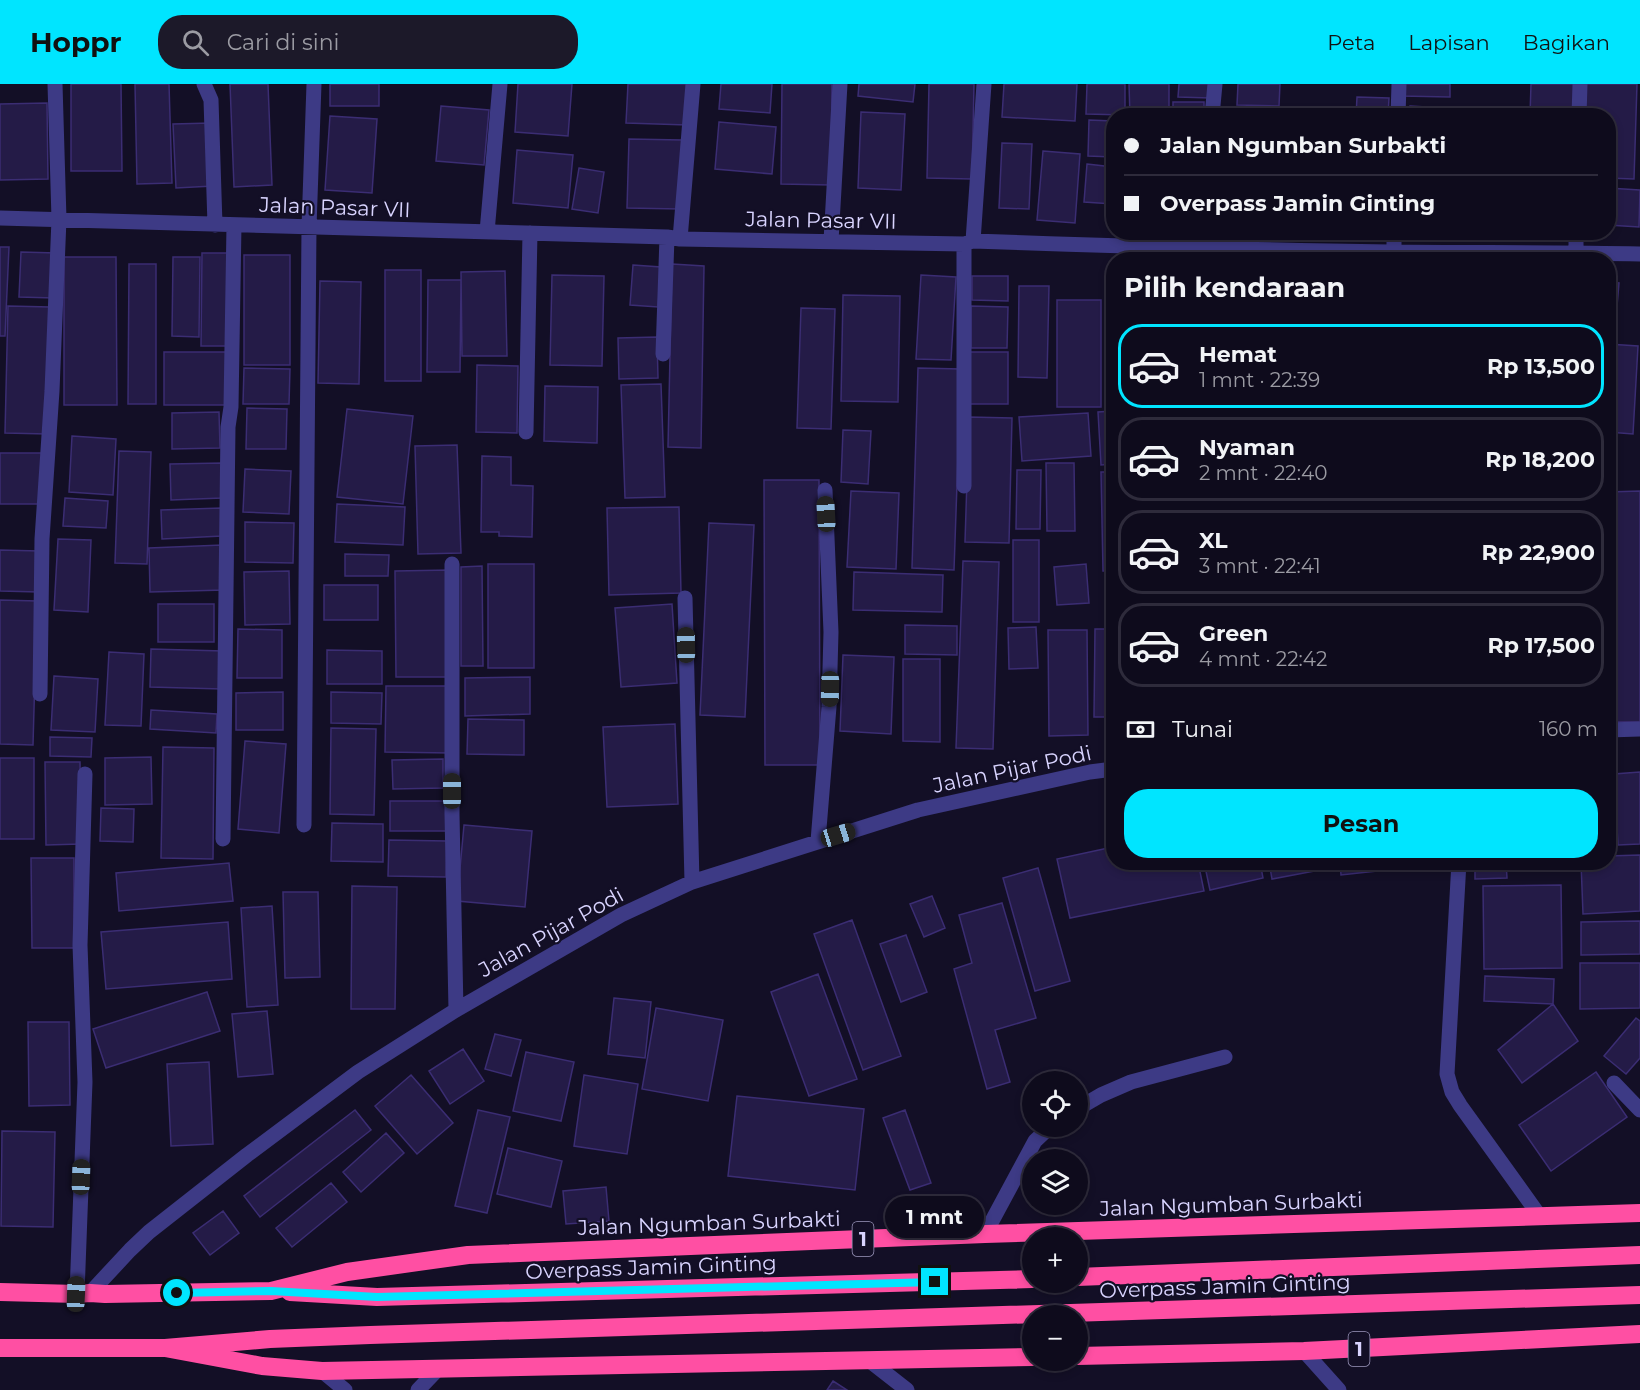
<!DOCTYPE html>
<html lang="id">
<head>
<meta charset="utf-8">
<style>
	body { margin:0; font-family:Montserrat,sans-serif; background:#1c1929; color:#f1f3f6; height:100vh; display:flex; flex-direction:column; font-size:22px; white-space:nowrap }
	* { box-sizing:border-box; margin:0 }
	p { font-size:20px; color:#9b9ba3 }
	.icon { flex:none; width:33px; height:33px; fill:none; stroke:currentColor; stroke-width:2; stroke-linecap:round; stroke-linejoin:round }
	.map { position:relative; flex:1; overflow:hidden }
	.panel { position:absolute; left:1106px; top:168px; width:510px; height:618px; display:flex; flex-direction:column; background:#0e0b1c; border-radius:24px; box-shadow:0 3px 9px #0003,0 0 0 2px #2e2b3b }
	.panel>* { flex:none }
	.banner { position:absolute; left:1106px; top:24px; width:510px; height:132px; border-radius:24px; box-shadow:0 3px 9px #0003,0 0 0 2px #2e2b3b; display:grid; align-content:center; height:132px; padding:0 18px; background:#0e0b1c }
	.buttons { position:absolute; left:1022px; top:987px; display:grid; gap:12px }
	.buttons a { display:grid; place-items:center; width:66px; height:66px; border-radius:50%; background:#0e0b1c; box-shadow:0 3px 9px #0003,0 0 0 2px #2e2b3b; font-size:30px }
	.end { position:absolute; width:27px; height:27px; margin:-14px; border:8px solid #00e5ff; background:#111; box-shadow:0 0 0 3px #111 }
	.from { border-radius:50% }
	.bubble { position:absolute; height:42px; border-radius:21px; background:#0e0b1c; box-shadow:0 3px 9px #0003,0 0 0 2px #2e2b3b; font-size:20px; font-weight:700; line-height:42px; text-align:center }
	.car { position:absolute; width:18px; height:36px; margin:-18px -9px; border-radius:8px; box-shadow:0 0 4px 2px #0007; background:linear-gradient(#222 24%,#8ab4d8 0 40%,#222 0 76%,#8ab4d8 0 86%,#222 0) }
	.banner b { display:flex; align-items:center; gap:21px; height:57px; font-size:22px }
	.banner b+b { border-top:2px solid #2e2b3b }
	.banner i { width:15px; height:15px; background:#f1f3f6 }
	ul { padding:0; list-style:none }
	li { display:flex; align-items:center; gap:18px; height:84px; margin:0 12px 9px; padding:0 6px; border:3px solid #2e2b3b; border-radius:24px }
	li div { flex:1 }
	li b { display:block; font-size:22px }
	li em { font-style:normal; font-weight:700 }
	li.active { border-color:#00e5ff }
	li>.icon { width:54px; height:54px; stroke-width:1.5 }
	h2 { padding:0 18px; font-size:27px; line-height:72px }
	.pay { display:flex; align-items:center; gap:15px; height:66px; padding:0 18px; font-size:22px }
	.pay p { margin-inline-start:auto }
	.button { display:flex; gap:12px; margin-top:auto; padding:12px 18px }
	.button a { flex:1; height:69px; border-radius:24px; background:#00e5ff; color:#111; font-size:24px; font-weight:700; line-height:69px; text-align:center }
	header { display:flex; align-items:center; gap:36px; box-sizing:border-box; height:84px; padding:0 30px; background:#00e5ff; color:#111 }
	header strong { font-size:28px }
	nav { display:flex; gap:33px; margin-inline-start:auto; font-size:21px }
	.search { width:420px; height:54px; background:#1c1929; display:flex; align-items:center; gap:15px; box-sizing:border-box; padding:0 21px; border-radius:24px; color:#9b9ba3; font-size:22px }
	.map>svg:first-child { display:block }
	.building { fill:#241b47; stroke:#3b2d73; stroke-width:1.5 }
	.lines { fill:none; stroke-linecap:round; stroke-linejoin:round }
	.minor { stroke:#3d3a85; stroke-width:15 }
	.highway { stroke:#ff4fa3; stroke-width:18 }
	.route { stroke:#00e5ff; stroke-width:8 }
	.labels { text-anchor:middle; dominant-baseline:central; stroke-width:4.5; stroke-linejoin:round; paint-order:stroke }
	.shield { fill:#130f26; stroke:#9e99be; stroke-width:1.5 }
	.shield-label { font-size:20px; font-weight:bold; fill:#d9d4ff }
	.street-label { font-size:21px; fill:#d9d4ff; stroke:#130f26 }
</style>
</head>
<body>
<header>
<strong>Hoppr</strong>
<div class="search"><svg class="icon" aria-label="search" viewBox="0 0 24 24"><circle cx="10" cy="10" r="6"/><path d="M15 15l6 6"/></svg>Cari di sini</div>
<nav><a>Peta</a><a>Lapisan</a><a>Bagikan</a></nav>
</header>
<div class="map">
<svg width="1640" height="1306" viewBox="0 0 1640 1306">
	<rect width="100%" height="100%" fill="#130f26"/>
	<path class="building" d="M71,0H121L122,87H71Z
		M135,0H169L172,99L137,100Z
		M230,0H268L272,101L234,103Z
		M330,0H379V22H330Z
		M518,0H572L568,52L515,48Z
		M628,0H688L687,41L626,39Z
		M721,0H772L770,29L719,25Z
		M782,0H832L831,101L781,100Z
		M859,0H915L913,18L858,12Z
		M929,0H974L972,95L927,94Z
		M1004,0H1077L1075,37L1002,33Z
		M1087,0H1125V31L1086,30Z
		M1129,0H1169V32H1130Z
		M1179,0H1211L1210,14L1178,13Z
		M1238,0H1280L1279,22L1237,21Z
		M1401,0H1450V13L1401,12Z
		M1531,0H1575V32H1530Z
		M1584,0H1637L1634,95L1608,94V32H1583Z
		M1357,13L1389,14L1388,32H1356Z
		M1173,18H1204V32H1173Z
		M47,19L48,95L0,96V20Z
		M441,22L489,26L484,81L436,77Z
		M1410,22L1442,24L1441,32H1409Z
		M861,28L905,30L901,106L858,104Z
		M330,32L377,35L372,109L325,106Z
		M1089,36L1113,37V73L1088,72Z
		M719,38L776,43L772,90L715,85Z
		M211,39L213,102L176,104L173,40Z
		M629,55L682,56L680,125L627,124Z
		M1002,59L1032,60L1029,125L999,124Z
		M517,66L573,71L568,124L513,119Z
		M1043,67L1080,70L1075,139L1037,136Z
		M1087,80L1113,83V120L1084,118Z
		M579,84L604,88L598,129L572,125Z
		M1608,104L1640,106L1639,143L1608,141Z
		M1530,148H1574V157H1530Z
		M0,163H9L5,252H0Z
		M21,168L56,169L54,214L19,213Z
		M202,169H229L228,262H201Z
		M244,171H290V281H244Z
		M64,173H116L117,321H64Z
		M173,173H200L199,253L172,252Z
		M129,180H156V320H128Z
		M672,180L704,182L701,364L668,363Z
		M633,181L661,183L658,223L630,221Z
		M385,186H421V297H385Z
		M505,187L507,272H462L461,188Z
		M552,191L604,192L602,282L550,281Z
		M921,191L956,193L951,276L916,275Z
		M972,192H1008V217L972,216Z
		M428,196H461L460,288H427Z
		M320,197L361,198L359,300L318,299Z
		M1608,198L1619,199L1616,234L1608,233Z
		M1019,202H1049L1047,294L1018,293Z
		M1112,209H1113V302H1109Z
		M843,211L900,212L898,318L841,317Z
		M1057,216H1101V323H1057Z
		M8,222L50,223L47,350L5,349Z
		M971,222L1008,223L1007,264H971Z
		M801,224L835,225L831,345L797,344Z
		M657,253L658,294L619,295L618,254Z
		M1608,260L1638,262L1633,350L1608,348Z
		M164,268H227V321H164Z
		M970,268H1008V320H970Z
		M477,281L518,282L517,349L476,348Z
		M244,284L290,285L289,320H243Z
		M918,284L961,285L954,486L912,484Z
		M661,300L665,413L625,414L621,301Z
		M545,302L598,303L597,359L544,357Z
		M247,324L287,325L286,365H246Z
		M347,325L413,332L403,420L337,413Z
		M1113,327V380L1101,381L1098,328Z
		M219,328L220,364L172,365V329Z
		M1088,329L1091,372L1022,377L1019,333Z
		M969,333L1012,334L1009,459L965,458Z
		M843,346L871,347L868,400L841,398Z
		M72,352L116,355L113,411L69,408Z
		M457,361L461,469L418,470L415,362Z
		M119,367L151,368L147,480L115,479Z
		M0,369H44L43,420H0Z
		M482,372L511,373V401L533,402L532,453L499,452V448H481Z
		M222,379V414L171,416L170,380Z
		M1046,379H1074L1075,447H1047Z
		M245,385L291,387L289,430L243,428Z
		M1017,386H1041L1040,445H1016Z
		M1101,388H1113V487H1103Z
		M764,396H819L820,681H765Z
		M851,407L899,409L896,485L847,483Z
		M1640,407V638H1608V408Z
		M65,414L108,417L106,444L63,442Z
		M337,420L405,423L403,461L335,458Z
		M679,423L681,509L609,511L607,424Z
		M221,424L222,452L162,455L161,426Z
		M245,438L294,439L293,479L245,478Z
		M709,439L754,441L745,633L700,631Z
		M58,455L91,456L88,528L54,526Z
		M1013,456H1039V538H1013Z
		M222,461L224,506L150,508L149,464Z
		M0,466L39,467L38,508L0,507Z
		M345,470L389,471L388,492H345Z
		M963,477L999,478L993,665L956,664Z
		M488,480H534V584H488Z
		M1086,480L1089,519L1057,521L1054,483Z
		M482,482L483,582H461V483Z
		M450,486L451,593H396L395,487Z
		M289,487L290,540L245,541L244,488Z
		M854,488L943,491L942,528L853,526Z
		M324,501H378V536H324Z
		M0,516L37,517L33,661L0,660Z
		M158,520H214V558H158Z
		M672,520L677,599L621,603L615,524Z
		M905,541L957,542V571L905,570Z
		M1036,543L1038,584L1009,585L1008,544Z
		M238,545L282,546V594H237Z
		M1095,545H1113V633H1094Z
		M1048,546H1087L1088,651L1049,652Z
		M151,565L223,567L222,605L150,603Z
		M327,566L382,567V600H327Z
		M109,568L144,570L141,642L105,641Z
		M843,571L894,573L891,650L840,647Z
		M903,575H940V658L903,657Z
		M54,592L98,595L95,648L51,646Z
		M530,593V630L465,632V594Z
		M386,602H451L450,669L385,668Z
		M283,608V646H236V609Z
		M331,608L382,609L381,640L331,639Z
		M151,626L217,630L216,649L150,645Z
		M468,635L524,636V671L467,670Z
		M675,640L678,720L607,723L603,643Z
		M331,644L376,645L374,731L330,730Z
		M50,653L92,654L91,673L50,672Z
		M245,657L286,660L279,749L238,745Z
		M163,663L214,664L213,775L161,774Z
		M151,673L152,720L105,721V674Z
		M0,674H34V755H0Z
		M443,675V704L393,705L392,676Z
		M45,678H80L81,760L46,761Z
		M1640,688V760L1618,761L1614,690Z
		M1608,694H1609L1616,763L1608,764Z
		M390,717H448V747H390Z
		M101,724L134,725L133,758L100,757Z
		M332,739L383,740V778L331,777Z
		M464,741L532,747L525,823L457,817Z
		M389,756L447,757L446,793L388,792Z
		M1113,763V778H1198L1204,807L1070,834L1057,775Z
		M1640,771V827L1583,830L1581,778H1608V772Z
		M31,774H74V864H32Z
		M1204,778H1260L1263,794L1210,806Z
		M1269,778H1335L1336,783L1272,795Z
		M1340,778H1385L1386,786L1341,791Z
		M1475,778H1506L1507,794L1475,795Z
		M229,779L233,817L119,827L116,789Z
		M1038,784L1070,897L1035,907L1003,794Z
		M1561,801L1562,884L1484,885L1483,802Z
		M352,802L397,803L395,925H351Z
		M283,808H318L320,893L285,894Z
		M932,812L945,844L924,853L910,820Z
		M1002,819L1036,934L995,946L1010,998L987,1005L954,885L972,879L959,831Z
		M272,822L278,921L247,923L241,824Z
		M852,836L901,972L863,986L814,850Z
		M1640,837V870L1581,871V838Z
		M228,838L232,895L106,905L101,848Z
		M906,851L927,908L901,918L880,860Z
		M1580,879H1640V924L1580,925Z
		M818,890L857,995L809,1012L771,908Z
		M1485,892L1554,895L1553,920L1484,917Z
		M207,908L220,947L106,984L93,945Z
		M614,914L651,918L645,974L608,970Z
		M1553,920L1578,957L1522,999L1498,966Z
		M656,924L723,936L708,1017L642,1005Z
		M267,927L273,990L238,993L232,930Z
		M1636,934L1640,937V974L1626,990L1604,972Z
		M28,938H69L70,1021L29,1022Z
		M495,950L521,956L511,992L485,985Z
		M463,965L484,997L450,1020L429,987Z
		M526,968L574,978L561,1037L513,1027Z
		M209,978L213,1060L171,1062L167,980Z
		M1596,988L1627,1033L1551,1087L1519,1041Z
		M411,991L453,1039L417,1070L375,1022Z
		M584,991L638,1000L627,1070L574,1062Z
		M737,1012L864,1025L855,1106L728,1092Z
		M355,1026L371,1046L260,1133L244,1112Z
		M478,1026L510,1033L487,1129L455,1122Z
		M905,1026L931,1099L910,1106L883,1034Z
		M2,1047L55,1048L53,1143L1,1142Z
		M386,1049L404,1069L361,1108L343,1088Z
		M508,1064L562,1077L551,1123L497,1110Z
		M331,1099L347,1118L292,1163L276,1144Z
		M606,1103L609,1137L566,1140L563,1107Z
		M223,1127L239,1149L210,1171L193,1149Z
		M833,1297L847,1306H827Z"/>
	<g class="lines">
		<path class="minor" d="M204,0L211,16L215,141
			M1212,32L1215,0
			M1398,32L1399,0
			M1579,32L1580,0
			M0,134L667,153L680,155L964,160L973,157C1112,162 1251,166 1390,168C1474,169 1557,168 1640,170
			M487,148L500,0
			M680,155L693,0
			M831,157L840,0
			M973,157L984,0
			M1201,165L1202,148
			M1394,168V148
			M1576,168V148
			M663,270L667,153
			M526,348L530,149
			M964,402V160
			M452,480V730L456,926
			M685,514L692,798
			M40,610L42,455L52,307L59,135L55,0
			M1608,646L1640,645
			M304,741L309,143L314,0
			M223,755L228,343L231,323L234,141
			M818,757L829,623L831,548L825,406
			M1459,778L1447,990L1452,1008L1460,1021L1539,1131
			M1614,999L1640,1026
			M1077,1025L1101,1011L1131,998L1225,973
			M985,1150L1035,1057L1051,1042
			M90,1209L130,1166L149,1148L247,1071L358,988L456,926L621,831L692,798L918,726L1090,688L1113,685
			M77,1210L85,998L80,861L85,690
			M1304,1267L1339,1306
			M870,1277L907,1306
			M322,1287L345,1306
			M418,1306L438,1285"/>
		<path class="highway" d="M1077,1193L1640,1171
			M0,1208L77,1210L90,1209L105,1210L271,1207L347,1188L468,1171L985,1150L1640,1129
			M290,1208L377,1213L1032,1195
			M0,1264H165L262,1282L322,1287L1032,1273
			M165,1264L270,1255L370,1251L1640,1211
			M1077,1272L1304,1267L1640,1250"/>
	</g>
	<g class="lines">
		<path class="route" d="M177,1209L271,1207L377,1213L935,1198"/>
	</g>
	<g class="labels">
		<g class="shield">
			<rect x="852.5" y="1138" width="21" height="34" rx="4.5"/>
			<rect x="1348.5" y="1248" width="21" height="34" rx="4.5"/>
		</g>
		<g class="shield-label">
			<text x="863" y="1155">1</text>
			<text x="1359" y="1265">1</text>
		</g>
		<g class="street-label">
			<text transform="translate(335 123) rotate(2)">Jalan Pasar VII</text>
			<text transform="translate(821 136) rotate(1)">Jalan Pasar VII</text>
			<text transform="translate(1012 685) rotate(-12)">Jalan Pijar Podi</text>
			<text transform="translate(551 848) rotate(-29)">Jalan Pijar Podi</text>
			<text transform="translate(1231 1120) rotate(-2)">Jalan Ngumban Surbakti</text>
			<text transform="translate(709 1139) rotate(-2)">Jalan Ngumban Surbakti</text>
			<text transform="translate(651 1183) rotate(-2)">Overpass Jamin Ginting</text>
			<text transform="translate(1225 1202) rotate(-2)">Overpass Jamin Ginting</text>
		</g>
	</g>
</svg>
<div class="buttons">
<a><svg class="icon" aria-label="locate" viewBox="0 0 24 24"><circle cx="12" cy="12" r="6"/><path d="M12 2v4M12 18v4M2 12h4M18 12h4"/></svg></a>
<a><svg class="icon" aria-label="layers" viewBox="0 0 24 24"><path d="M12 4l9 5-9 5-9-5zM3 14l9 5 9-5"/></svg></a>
<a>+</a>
<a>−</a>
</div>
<i class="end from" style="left:177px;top:1209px"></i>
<i class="end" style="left:935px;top:1198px"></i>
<div class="bubble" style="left:885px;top:1112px;width:99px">1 mnt</div>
<i class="car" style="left:826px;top:430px;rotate:357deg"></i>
<i class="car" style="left:686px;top:561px;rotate:359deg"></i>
<i class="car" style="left:830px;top:605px;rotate:181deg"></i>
<i class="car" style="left:452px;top:707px;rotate:0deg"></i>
<i class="car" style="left:838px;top:751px;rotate:73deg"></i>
<i class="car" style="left:81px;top:1093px;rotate:2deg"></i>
<i class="car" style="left:76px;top:1210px;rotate:2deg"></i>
<div class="banner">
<b><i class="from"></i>Jalan Ngumban Surbakti</b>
<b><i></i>Overpass Jamin Ginting</b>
</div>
<section class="panel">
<h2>Pilih kendaraan</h2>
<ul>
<li class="active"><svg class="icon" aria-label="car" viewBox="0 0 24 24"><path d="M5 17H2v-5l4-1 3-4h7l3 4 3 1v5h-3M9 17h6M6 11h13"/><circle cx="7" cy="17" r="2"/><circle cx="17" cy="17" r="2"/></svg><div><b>Hemat</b><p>1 mnt · 22:39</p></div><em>Rp 13,500</em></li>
<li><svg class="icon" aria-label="car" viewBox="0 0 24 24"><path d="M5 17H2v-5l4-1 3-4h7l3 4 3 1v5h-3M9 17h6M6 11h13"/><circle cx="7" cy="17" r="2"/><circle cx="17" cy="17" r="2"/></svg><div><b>Nyaman</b><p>2 mnt · 22:40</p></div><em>Rp 18,200</em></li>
<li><svg class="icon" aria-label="car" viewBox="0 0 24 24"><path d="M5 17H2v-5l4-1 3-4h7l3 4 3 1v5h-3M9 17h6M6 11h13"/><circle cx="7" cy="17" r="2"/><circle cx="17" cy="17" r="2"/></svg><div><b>XL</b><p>3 mnt · 22:41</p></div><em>Rp 22,900</em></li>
<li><svg class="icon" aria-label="car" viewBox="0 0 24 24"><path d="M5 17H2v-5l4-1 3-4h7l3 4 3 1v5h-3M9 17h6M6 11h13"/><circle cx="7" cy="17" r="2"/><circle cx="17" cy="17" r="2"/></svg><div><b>Green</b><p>4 mnt · 22:42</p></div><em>Rp 17,500</em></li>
</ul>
<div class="pay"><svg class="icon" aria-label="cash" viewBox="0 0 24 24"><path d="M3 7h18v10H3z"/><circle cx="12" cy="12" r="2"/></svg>Tunai<p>160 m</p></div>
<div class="button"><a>Pesan</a></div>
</section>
</div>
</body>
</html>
